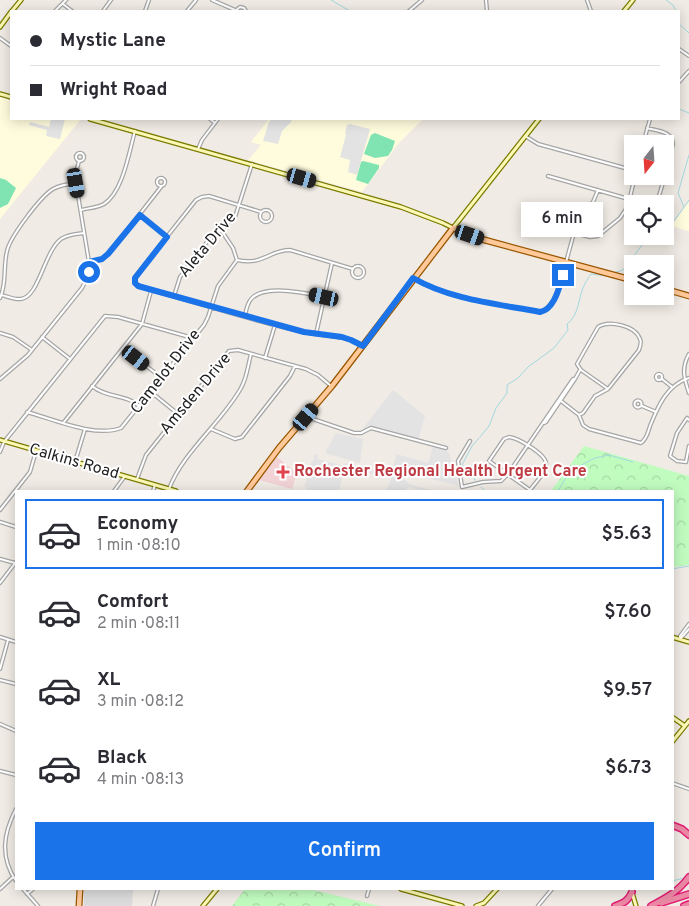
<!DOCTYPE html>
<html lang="en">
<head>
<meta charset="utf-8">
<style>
	body { margin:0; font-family:Overpass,sans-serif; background:#f2f2f3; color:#2b2b33; height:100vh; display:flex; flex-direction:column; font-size:19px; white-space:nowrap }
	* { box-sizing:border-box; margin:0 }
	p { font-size:16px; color:#7c7c81 }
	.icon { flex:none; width:28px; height:28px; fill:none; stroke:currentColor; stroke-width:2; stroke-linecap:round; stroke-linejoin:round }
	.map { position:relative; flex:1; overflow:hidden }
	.side { position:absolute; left:15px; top:490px; width:659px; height:400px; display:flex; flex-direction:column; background:#fff; border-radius:0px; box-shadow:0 2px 12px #0003 }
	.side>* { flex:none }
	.top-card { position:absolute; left:10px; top:10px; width:670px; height:110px; border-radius:0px; box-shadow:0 2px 12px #0003; display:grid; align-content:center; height:110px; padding:0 20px; background:#fff }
	.needle { width:32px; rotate:197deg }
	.buttons { position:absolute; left:624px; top:135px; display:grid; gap:10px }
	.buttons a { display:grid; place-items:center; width:50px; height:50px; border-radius:0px; background:#fff; box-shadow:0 2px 12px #0003; font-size:25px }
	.end { position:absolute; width:22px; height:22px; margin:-11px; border:6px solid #1a73e8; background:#fff; box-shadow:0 0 0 2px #fff }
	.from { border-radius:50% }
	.bubble { position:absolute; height:35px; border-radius:0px; background:#fff; box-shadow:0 2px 12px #0003; font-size:16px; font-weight:600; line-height:35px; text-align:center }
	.car { position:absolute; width:15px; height:30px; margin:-15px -8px; border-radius:6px; box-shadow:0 0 4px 1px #0007; background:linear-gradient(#222 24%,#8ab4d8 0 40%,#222 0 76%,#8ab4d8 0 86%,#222 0) }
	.top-card b { display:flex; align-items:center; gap:18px; height:48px; font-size:19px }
	.top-card b+b { border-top:1px solid #e1e1e2 }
	.top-card i { width:12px; height:12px; background:#2b2b33 }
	ul { padding:9px 0 0; list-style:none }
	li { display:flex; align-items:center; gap:15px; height:70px; margin:0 10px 8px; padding:0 10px; border:2px solid transparent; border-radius:0px }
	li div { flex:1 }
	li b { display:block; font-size:19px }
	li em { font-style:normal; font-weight:600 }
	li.on { border-color:#1a73e8 }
	li>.icon { width:45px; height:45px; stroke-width:1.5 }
	.cta { display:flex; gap:10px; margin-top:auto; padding:10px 20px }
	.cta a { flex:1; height:58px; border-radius:0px; background:#1a73e8; color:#fff; font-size:20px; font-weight:600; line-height:58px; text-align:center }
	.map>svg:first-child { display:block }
	.residential { fill:#dddcdc }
	.commercial { fill:#f1d3d5 }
	.education { fill:#fffcde }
	.park { fill:url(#park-crowns) }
	.pitch { fill:#7fe3b2 }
	.parking { fill:#e3e3e3 }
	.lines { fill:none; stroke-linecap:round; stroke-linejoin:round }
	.stream { stroke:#a3d8e0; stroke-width:1 }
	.street-casing { stroke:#a6a6a6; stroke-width:4.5 }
	.secondary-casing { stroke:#7a7b00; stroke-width:5.5 }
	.primary-casing { stroke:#995700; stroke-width:7 }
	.highway-casing { stroke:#e31c74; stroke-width:8 }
	.street { stroke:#fff; stroke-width:2 }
	.secondary { stroke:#fcf9b6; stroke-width:3 }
	.primary { stroke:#ffc99a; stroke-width:4.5 }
	.highway { stroke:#eb89a5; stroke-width:5 }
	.route { stroke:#1a73e8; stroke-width:6 }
	.health-dot { fill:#e0444e; stroke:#fff; stroke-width:2 }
	.labels { text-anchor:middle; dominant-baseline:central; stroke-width:4; stroke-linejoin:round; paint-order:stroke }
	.street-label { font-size:16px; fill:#1f1f1f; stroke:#fff }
	.health-label { font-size:16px; font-weight:bold; fill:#be3a42; stroke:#fff; text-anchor:start }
</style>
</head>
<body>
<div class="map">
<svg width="689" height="906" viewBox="0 0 689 906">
	<defs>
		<pattern id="park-crowns" width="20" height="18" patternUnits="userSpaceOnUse" patternTransform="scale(1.25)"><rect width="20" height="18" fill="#c1fcbf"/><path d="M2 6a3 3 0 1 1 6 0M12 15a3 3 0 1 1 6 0" fill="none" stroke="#a5d8a4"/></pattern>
	</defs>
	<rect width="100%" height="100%" fill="#f0ebe4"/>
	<path class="residential" d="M84,889H133L132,906H84Z"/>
	<path class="commercial" d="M277,457L297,473L292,489L259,480Z"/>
	<path class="education" d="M0,97L11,100V119H81L0,219Z
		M269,119H423L398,144L362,192L248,160L261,145L251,142Z
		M689,202V231L671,226Z"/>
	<path class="park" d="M584,446L689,476V565L673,567L672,491H551Z
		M245,889H309L380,906H232Z"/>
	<path class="pitch" d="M375,133L395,141L392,150L388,156L375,158L364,154L371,135Z
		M363,161L379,165V168L368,184L356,180L361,162Z
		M0,178L6,180L16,188L8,204L0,208Z"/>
	<path class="parking" d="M51,119H65L60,139L46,136L47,130L29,125L30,122L49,127Z
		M272,119H292L291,122L282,131L278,144L263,141L269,122Z
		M350,124L370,129L357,175L348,172L350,160L340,157L346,135L345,134L347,125Z
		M393,390L425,416L418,440L371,428L368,431L363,428Z
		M336,433L363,439L360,463L325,453Z
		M433,446L444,449L449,453L459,486L393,469L396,454L428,463Z
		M315,454L318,455L317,460L318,459L341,465V467L344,464L348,463L404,479L409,484L434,491H424L408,487L405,491H386L391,479L349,467L344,471L339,491H313L306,489L307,487H304L312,461H313Z"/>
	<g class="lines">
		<path class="stream" d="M331,0L350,11
			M666,0L673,5L676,11
			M679,24L689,33
			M679,109L689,113
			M685,206L689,200
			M665,227L674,221L684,207L678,193L689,155
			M613,273L623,270L649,236
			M480,437L489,426L496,408L507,393V385L518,378L528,367L554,348L568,330L567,324C579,315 578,300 583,288C585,283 588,278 591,274L608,276
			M475,480L472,473L462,465L472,446L479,438
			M481,487L485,491
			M558,491L570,471L595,458L609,455L633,462
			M672,569L689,566
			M672,881L684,878"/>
		<g class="street-casing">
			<path id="street" d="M212,0L235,10
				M486,0L487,11
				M587,0L591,11
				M63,4L72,11
				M55,11L66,0
				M103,11L111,0
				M145,11L149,0
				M187,11L196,0
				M235,11L240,7L244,8L246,11
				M409,11L422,0
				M0,38L11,46
				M679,49L689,56
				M679,82L689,71
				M210,119L215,123
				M647,128C658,131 672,131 673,144L665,175
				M525,136L538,144L632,170
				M643,144L650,119
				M198,149L202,140L218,119
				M76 157a4 4 0 1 1 8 0a4 4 0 1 1-8 0Z
				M548,176L646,204
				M157 182a4 4 0 1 1 8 0a4 4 0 1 1-8 0Z
				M653,204L658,199L665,176
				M81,210C88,208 97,208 104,204C123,192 129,152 135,131
				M260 216a6 6 0 1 1 12 0a6 6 0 1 1-12 0Z
				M261,212L209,196L202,197L196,200L135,277V284L151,290C202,304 252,321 304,332C324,337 345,334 363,346
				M140,215L167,237
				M559,219L563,212L578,218
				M221,230L233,248L237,260
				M574,233L590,237L598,236L620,218L628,206L635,176
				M237,260C263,266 269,250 290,250L353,269
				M89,262L102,259L110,252L161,187
				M352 272a6 6 0 1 1 12 0a6 6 0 1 1-12 0Z
				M415,279C451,300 499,304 541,312L546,310L554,299L559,288L578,218L593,202L598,190
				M1,295C7,296 14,300 21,299C39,297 44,252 61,239C68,234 76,234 84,233
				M174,296L180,277L207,242L235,217L252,164
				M0,298C7,283 3,267 7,251C10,237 40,197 53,189C60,185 68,184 76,183
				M245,316C246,310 247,303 252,298C266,284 307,293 324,297
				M0,333L13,337L32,350
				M316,334L332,263
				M42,337L70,359
				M124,349L162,378
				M689,354C681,368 684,378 689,393
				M265,358L275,325
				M656 377a3 3 0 1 1 6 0a3 3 0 1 1-6 0Z
				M0,379L28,355L82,288L88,276L89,262L76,183V173L79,161
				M575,379L580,370
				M662,379L672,387
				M92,386C106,398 126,394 139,406
				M151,392L178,414
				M634.5 404a3.5 3.5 0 1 1 7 0a3.5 3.5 0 1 1-7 0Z
				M561,401L579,415
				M642,406L656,412
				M27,412C53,419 95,438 121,428L204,325L208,317L218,286L237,260
				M579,415L583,413L595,396L608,389L639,350C640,346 642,343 640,339C635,325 608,320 598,327L577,364L581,370L608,389
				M579,415L583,425L589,429L641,443C647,439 648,432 650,426C658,406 667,385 689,378
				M307,417L354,433H361L371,428L446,448
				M689,420L687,418L677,433L670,456L677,461L686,462L689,446
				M64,422L142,324L151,291
				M211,429L235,439L242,437L290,376L295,366
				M509,437C518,438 548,455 546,465C545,474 535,483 530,490L489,461L504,439Z
				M470,441L458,461L462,487L483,482L501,481L508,474L573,379H575L546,422L544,423
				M0,452L4,442L105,316L118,317L193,338
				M75,462L85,429
				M137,479L146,455L229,351L238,350L306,369L318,375L331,386
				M169,489C182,453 223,421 241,388C247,378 248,365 251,354
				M114,491L125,476
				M153,491L155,485
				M0,510L30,472L36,451
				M0,522L16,527
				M0,559L15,563
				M0,583L16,562
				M0,637L16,642
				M681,638L689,629
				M680,639V636L689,624
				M0,669L8,640
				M0,680L16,684
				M0,724L16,731
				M0,771L16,775
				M672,783L689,789
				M16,809C3,834 0,857 16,881
				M0,889L13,877
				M23,889L38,906
				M27,894L33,889
				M367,896L369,889
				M153,906L158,889
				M538,906L552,889"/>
		</g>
		<g class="secondary-casing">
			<path id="secondary" d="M12,11L21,0
				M624,11L633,0
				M0,27L11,12
				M0,94L11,97
				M90,119L401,207L443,223L453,228L539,119
				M0,440L176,491
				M672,637L689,642
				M672,717L685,726
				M672,742L689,721
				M401,889L462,906
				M631,889L636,906
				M203,906L217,889
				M476,906L484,903L497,889"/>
		</g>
		<g class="primary-casing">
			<path id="primary" d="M665,289L689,296
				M247,491L279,448L332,386L453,228L481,239L632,280
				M79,906L80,889"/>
		</g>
		<g class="highway-casing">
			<path id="highway" d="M672,825L682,829L689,835
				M661,903L689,894
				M615,906C624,903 628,901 632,892
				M651,906C666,898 679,891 689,877
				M684,906L689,904"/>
		</g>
		<use href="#street" class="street"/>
		<use href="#secondary" class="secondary"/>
		<use href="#primary" class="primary"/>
		<use href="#highway" class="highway"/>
	</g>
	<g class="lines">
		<path class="route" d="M89,272V262L102,259L108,254L140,215L167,237L135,278V283L138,286L304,332L342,337L351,340L363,346L413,278C451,300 498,304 540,312C555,309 559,287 563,275"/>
	</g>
	<path class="health-dot" d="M280.5 464.5h5v5h5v5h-5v5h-5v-5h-5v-5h5z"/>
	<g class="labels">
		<g class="street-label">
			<text transform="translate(208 245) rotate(-50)">Aleta Drive</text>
			<text transform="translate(166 372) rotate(-52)">Camelot Drive</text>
			<text transform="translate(196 394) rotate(-50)">Amsden Drive</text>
			<text transform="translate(74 462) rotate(16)">Calkins Road</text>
		</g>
		<g class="health-label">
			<text x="294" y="472">Rochester Regional Health Urgent Care</text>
		</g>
	</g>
</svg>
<div class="buttons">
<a><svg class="needle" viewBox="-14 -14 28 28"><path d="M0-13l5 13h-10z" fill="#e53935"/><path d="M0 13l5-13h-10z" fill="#7c7c81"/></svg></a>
<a><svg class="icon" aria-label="locate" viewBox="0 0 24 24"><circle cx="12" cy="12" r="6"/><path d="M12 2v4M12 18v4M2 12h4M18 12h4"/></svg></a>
<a><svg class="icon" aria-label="layers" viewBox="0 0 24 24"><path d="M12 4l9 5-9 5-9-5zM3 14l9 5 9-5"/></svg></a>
</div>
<i class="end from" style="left:89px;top:272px"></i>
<i class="end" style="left:563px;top:275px"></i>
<div class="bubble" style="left:521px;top:202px;width:82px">6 min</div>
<i class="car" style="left:302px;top:178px;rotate:106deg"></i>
<i class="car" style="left:76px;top:183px;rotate:170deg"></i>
<i class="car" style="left:470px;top:235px;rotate:109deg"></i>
<i class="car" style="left:324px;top:297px;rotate:283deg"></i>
<i class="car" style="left:136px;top:358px;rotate:128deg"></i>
<i class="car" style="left:306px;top:417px;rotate:40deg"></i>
<div class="top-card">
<b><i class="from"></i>Mystic Lane</b>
<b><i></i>Wright Road</b>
</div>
<section class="side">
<ul>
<li class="on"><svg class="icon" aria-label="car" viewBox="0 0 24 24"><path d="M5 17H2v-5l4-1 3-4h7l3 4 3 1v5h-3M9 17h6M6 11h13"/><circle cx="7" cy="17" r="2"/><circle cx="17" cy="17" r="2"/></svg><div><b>Economy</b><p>1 min · 08:10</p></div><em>$5.63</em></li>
<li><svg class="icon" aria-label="car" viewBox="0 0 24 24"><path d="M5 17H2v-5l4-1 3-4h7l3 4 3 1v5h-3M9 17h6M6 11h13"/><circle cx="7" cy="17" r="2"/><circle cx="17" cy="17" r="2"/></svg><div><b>Comfort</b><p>2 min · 08:11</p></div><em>$7.60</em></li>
<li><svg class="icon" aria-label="car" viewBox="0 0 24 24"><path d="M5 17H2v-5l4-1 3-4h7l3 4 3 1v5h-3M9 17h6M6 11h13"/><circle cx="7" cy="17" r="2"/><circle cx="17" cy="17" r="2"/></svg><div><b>XL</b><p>3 min · 08:12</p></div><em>$9.57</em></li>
<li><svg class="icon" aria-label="car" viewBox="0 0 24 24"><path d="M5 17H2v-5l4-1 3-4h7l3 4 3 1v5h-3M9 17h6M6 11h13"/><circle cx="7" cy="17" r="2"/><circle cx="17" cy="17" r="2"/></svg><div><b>Black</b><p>4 min · 08:13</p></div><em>$6.73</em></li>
</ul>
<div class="cta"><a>Confirm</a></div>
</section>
</div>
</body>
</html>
